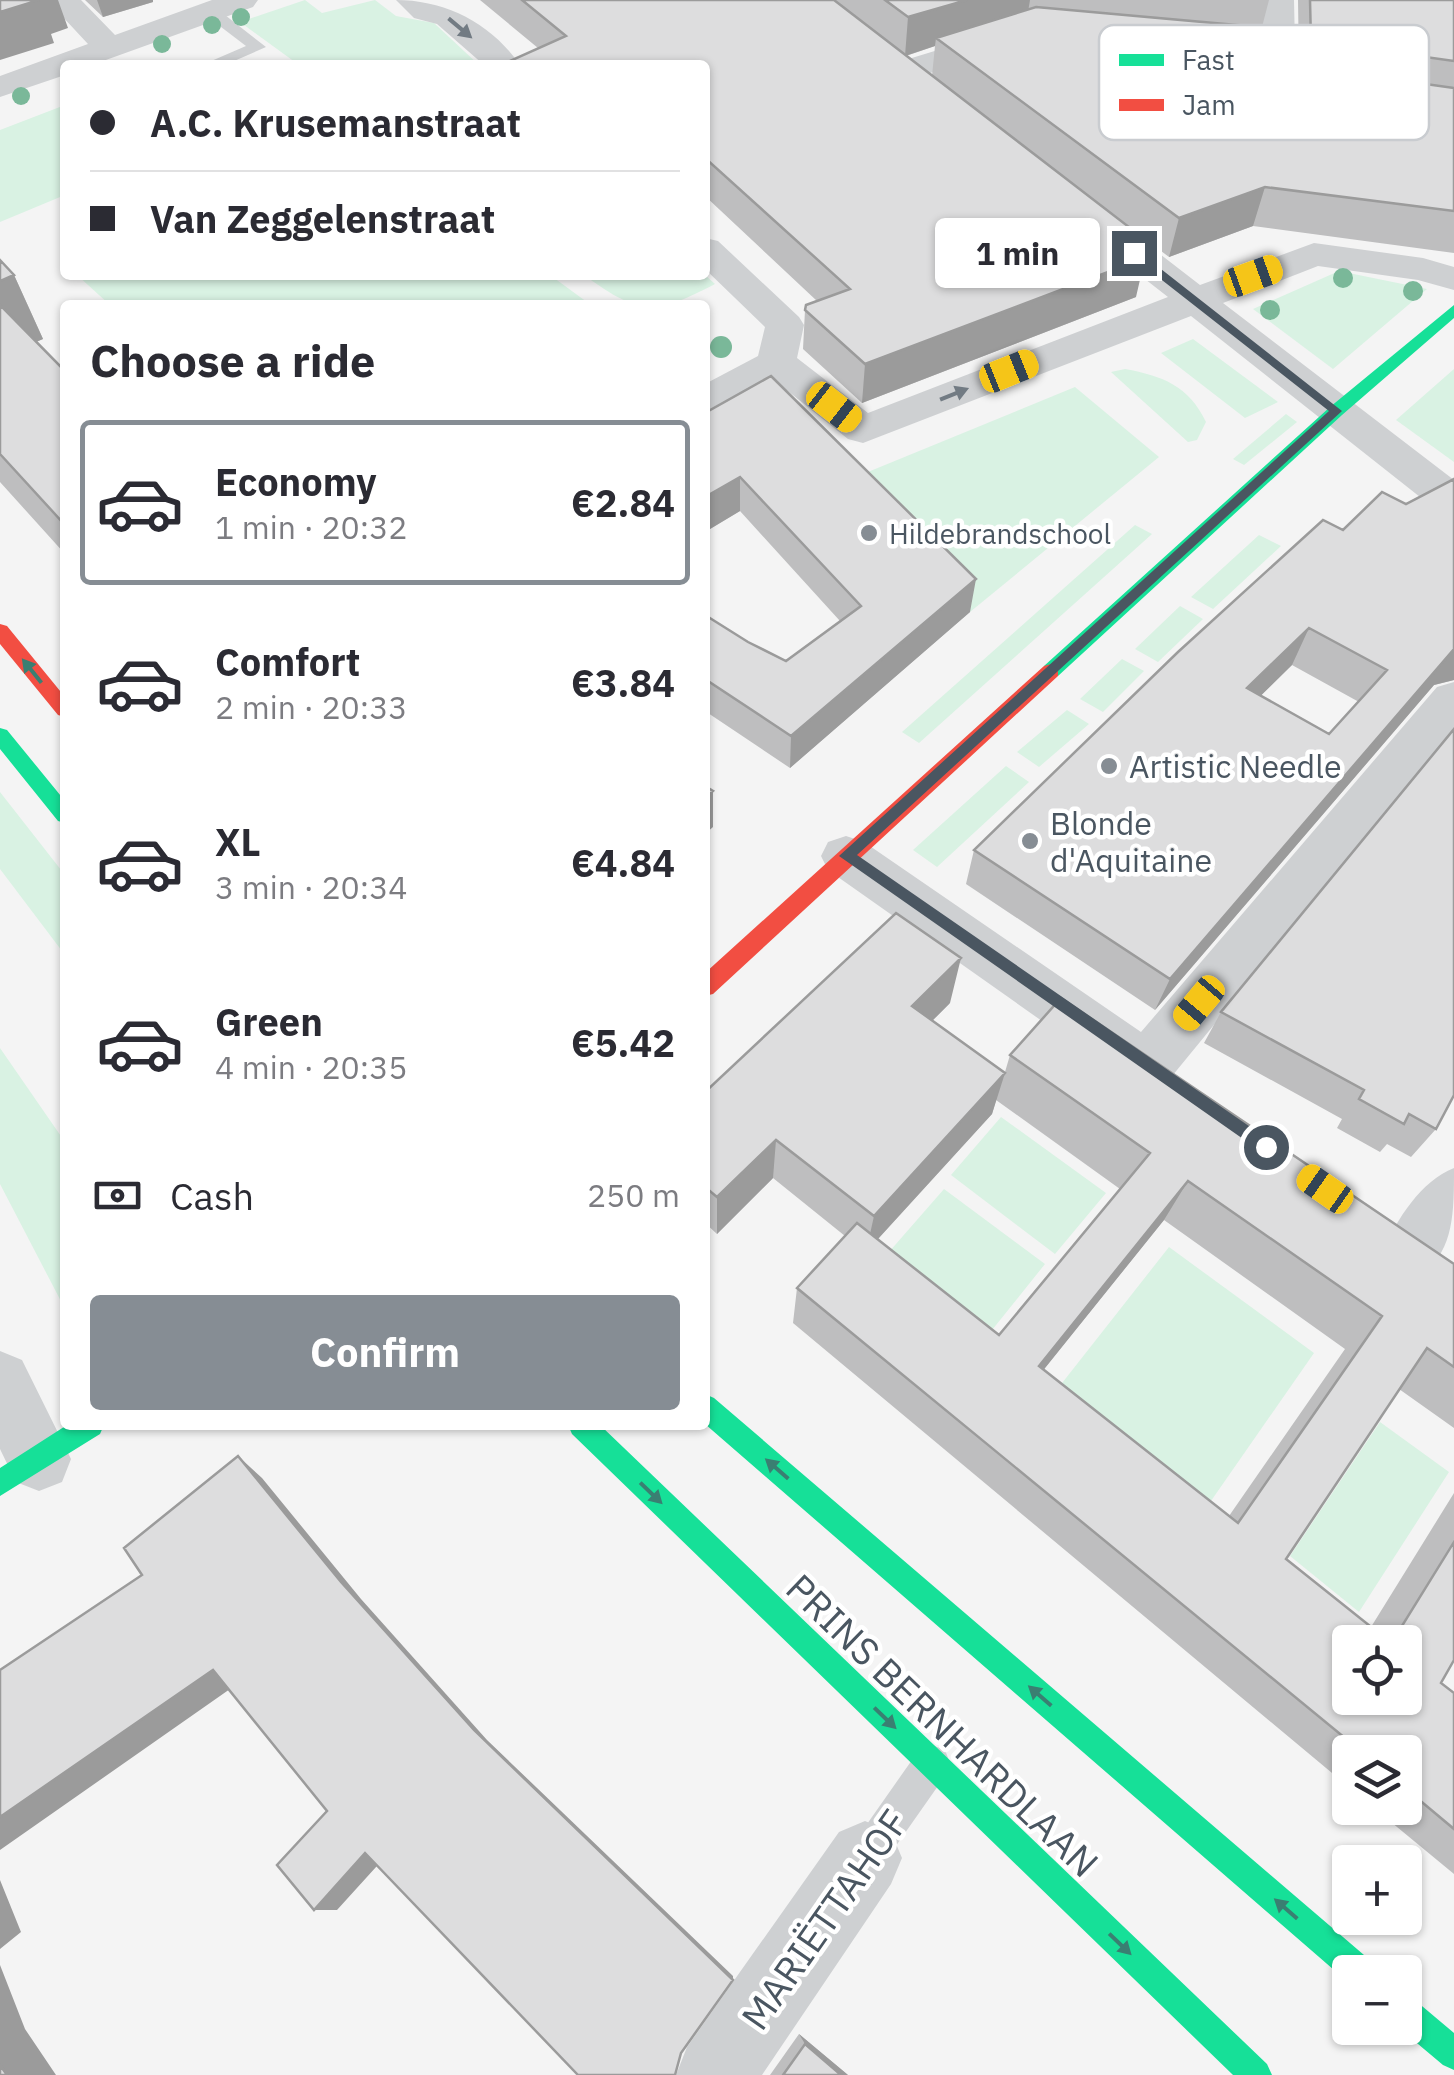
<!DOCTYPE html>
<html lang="en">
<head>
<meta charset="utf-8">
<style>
	body { margin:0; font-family:"IBM Plex Sans",sans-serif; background:#f2f2f3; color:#2b2b33; height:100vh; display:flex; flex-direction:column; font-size:38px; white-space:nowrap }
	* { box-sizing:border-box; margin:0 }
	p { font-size:32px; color:#7c7c81 }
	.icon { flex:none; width:55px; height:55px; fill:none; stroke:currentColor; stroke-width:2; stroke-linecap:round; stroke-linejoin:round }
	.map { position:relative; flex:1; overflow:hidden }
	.details { position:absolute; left:60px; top:300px; width:650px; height:1130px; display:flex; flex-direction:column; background:#fff; border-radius:10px; box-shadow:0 2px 8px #0004 }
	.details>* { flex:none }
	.top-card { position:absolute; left:60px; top:60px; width:650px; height:220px; border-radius:10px; box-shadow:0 2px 8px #0004; display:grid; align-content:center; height:220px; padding:0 30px; background:#fff }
	.tools { position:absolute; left:1332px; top:1625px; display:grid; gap:20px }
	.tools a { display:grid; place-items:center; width:90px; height:90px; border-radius:10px; background:#fff; box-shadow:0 2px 8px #0004; font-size:50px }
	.end { position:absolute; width:45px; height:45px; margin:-22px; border:12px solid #4a5661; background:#fff; box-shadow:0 0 0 5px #fff }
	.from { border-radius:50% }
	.bubble { position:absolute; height:70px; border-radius:10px; background:#fff; box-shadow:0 2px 8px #0004; font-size:32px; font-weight:800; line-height:70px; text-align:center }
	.car { position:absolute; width:30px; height:60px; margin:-30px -15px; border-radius:12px; box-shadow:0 0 8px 2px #0007; background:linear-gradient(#f5c518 24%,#345 0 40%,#f5c518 0 76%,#345 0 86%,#f5c518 0) }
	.top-card b { display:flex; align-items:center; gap:35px; height:95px; font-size:38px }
	.top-card b+b { border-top:2px solid #e1e1e2 }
	.top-card i { width:25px; height:25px; background:#2b2b33 }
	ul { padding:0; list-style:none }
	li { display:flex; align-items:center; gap:30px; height:165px; margin:0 20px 15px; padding:0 10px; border:5px solid transparent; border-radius:10px }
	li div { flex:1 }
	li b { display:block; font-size:38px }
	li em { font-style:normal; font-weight:800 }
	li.active { border-color:#868d94 }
	li>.icon { width:90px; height:90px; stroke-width:1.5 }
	h2 { padding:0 30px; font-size:45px; line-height:120px }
	.pay { display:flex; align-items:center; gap:25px; height:110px; padding:0 30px; font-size:38px }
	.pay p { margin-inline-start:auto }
	.cta { display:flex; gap:20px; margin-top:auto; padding:20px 30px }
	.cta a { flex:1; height:115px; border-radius:10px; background:#868d94; color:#fff; font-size:40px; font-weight:800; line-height:115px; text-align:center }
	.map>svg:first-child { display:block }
	.green { fill:#d9f2e3 }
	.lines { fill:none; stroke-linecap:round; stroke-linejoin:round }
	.lane { fill:#ced0d2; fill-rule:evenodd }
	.street { fill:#ced0d2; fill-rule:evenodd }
	.fast { fill:#16e098; fill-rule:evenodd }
	.jam { fill:#f24e42; fill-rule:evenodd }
	.tree { fill:#7ab899 }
	.wall { fill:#bebebf; fill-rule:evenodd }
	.shaded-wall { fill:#9b9b9b }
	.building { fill:#ddddde; stroke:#9b9b9b; stroke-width:2.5; fill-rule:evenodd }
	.oneway { fill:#727b83 }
	.oneway2 { fill:#3a7f72 }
	.route { fill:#4a5661 }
	.poi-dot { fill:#868d94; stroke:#fff; stroke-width:4 }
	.labels { text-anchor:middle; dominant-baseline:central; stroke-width:9; stroke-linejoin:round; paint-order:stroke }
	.far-poi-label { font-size:28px; fill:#4a5661; stroke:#fff; text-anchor:start }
	.poi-label { font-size:32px; fill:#4a5661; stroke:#fff; text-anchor:start }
	.near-street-label { font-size:38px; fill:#4a5661; stroke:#fff }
	.key { fill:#fff; stroke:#c9ccd0; stroke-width:2.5 }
	.key-label { font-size:28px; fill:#4a5661 }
</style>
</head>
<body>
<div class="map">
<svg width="1454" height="2075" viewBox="0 0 1454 2075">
	<rect width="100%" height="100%" fill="#f4f4f4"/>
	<path class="green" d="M305,0L322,13L375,0L396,16L434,23L479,65H299L240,22Z
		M65,105V195L0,222V130Z
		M1339,271L1427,289L1333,369L1253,309Z
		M77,275H550L591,305H110Z
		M584,275H705L715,284C654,316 639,315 584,275Z
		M1193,339L1278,402L1245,418L1161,353Z
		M1125,369C1163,376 1189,386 1206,422L1197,440L1188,442L1111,372Z
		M1454,369V462L1396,420Z
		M1075,387L1159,457L970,612L841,483Z
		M1286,414L1297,422L1244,465L1233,459Z
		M1135,525L1152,534L919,743L902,732Z
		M1259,535L1281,546L1213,609L1191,597Z
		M1180,606L1203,619L1158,662L1135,649Z
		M1122,659L1144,671L1103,712L1080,699Z
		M1067,710L1089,724L1039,767L1017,752Z
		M1006,766L1029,782L937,867L913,850Z
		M0,792L65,875V955L0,869Z
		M0,1048L65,1142V1309L0,1184Z
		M1001,1117L1106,1193L1055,1254L951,1175Z
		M944,1189L1045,1264L984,1340L882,1260Z
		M1169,1247L1314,1353L1204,1511L1055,1392Z
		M1380,1422L1449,1472L1359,1612L1290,1556Z"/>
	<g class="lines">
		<path class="lane" d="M204,8H216L266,47L225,65H202L246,46L204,14Z
			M932,1745L945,1750L950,1763L945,1776L879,1870L866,1875L853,1870L848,1857L853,1844L919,1750Z"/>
		<path class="street" d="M47,0H81L115,35L212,0H258L253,7L92,65H65V75L0,97V76L88,44Z
			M396,0C445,0 491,23 520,65H484L437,24L414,18Z
			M1262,0H1294L1296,91L1291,98H1267L1262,91V63L1197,57L1181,47L1197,37L1262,44Z
			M1003,30L1019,40L1014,47L901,82L889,79L884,72L889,65Z
			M1086,204L1099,207L1200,285L1314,243L1423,258L1454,267V290L1418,280L1318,266L1223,303L1454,480V516L1439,512L1191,316L863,443L848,439L774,380L705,414V384L758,356L765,327L705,269V238L718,241L799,317L804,325L797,358L868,413L1168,297L1073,223L1068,215L1073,207Z
			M1454,682V732L1168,1081L1148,1088L1128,1081L1122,1068L1100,1062L828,870L821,856L828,842L846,836L864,842L1141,1032L1437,687Z
			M1454,1168C1454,1216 1454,1258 1413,1279L1392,1271L1383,1251C1397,1219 1421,1181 1454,1168Z
			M0,1351L22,1360L71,1459L62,1482L39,1491L16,1482L0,1449Z
			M865,1821L891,1832L902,1858L891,1884L762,2075H676L687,2047L839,1832Z"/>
		<path class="fast" d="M1454,305V318L1342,415L1058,676H1044V666L1330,407Z
			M0,728L7,730L65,801V823L58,821L0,749Z
			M705,1394L714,1398L1371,1961L1375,1972H1350L1349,1983L705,1424Z
			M67,1425H104L100,1434L0,1496V1468Z
			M568,1425H600L1267,2064L1272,2075H1233L572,1434Z
			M1405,1996L1416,2001L1454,2033V2070L1443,2065L1399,2028H1405Z"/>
		<path class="jam" d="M0,624L7,626L65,697V717L58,715L0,644Z
			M1051,664L1058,666V676L713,994L705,996V973L1044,666Z"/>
	</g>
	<g class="tree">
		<circle cx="241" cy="17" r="9"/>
		<circle cx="212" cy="25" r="9"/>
		<circle cx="162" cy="44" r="9"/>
		<circle cx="21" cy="96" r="9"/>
		<circle cx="1343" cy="278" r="10"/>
		<circle cx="1413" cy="291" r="10"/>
		<circle cx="1270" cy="310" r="10"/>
		<circle cx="721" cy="347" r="11"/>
	</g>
	<path class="wall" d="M85,0H153V2L103,17Z
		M480,0H1269L1262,27L1268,52L1277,63L1299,66L1298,0H1454V253L1253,226L1169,257L1091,198L1134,249L1136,297L862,403L803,349L805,310L817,301L705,196V65L538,48ZM935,46L932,76L906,56Z
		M0,260L14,275L43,339L36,342L65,371V554L0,482Z
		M705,413L970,612L790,768L705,711V615L748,642L786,661L840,621L740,511L705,532Z
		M1454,479V680L1434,685L1155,1010L966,884L974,850L1343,530L1406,504ZM1292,665L1359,702L1329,734L1260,696Z
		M950,1003L932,1021L1005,1072L1010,1055L1454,1264V1428L1399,1389L1286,1559L1371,1627L1454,1493V1660L1441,1683L1454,1693V1874L1374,1808H1405V1752H1350V1788L793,1323L797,1288L845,1236L773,1178L717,1234L705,1223V1092ZM996,1100L1120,1189L999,1335L878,1239L992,1114ZM1164,1220L1345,1349L1229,1516L1043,1370Z
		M1221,1012L1436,1129L1411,1157L1387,1144L1380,1152L1337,1128L1342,1119L1204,1043Z
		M799,2034L848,2075H770Z"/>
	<path class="shaded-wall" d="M34,0H58L68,28L51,34L54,43L0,60V12Z
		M97,0H153V2L103,17Z
		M967,0H1030L1027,18L936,38L935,46L905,56L908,17Z
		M1265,187L1253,226L1169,257L1179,218Z
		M1138,234L1130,264L1145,258L1136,297L862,403L865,364L1121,240Z
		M14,275L43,339L12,352L0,326V281Z
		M740,477V511L705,532V497Z
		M976,579L970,612L790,768L791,736Z
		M1309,628L1292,665L1231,725L1247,688Z
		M1454,649V680L1434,685L1155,1010L1170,979Z
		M713,791V827L705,834V798Z
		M961,958L950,1003L903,1050L912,1006Z
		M1005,1073L992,1114L866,1252L874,1216Z
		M776,1140L773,1178L717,1234V1197Z
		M1188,1181L1164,1220L1021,1398L1039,1366Z
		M238,1456L262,1478L361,1599L487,1740L733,1976V1980L474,1730L341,1582Z
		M213,1670L240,1682L0,1850V1817Z
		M365,1853L386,1856L337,1910H314Z
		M0,1880L21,1932L0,1949Z
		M0,1965L25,2029L56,2075H7L0,2065Z
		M799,2034L848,2075H841L805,2044Z"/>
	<path class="building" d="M0,0H39L0,12Z
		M522,0H834L1138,234L1121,240L1145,258L865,364L805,310L806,305L850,289L705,158V65H501L566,36Z
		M885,0H967L908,17Z
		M1310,0H1454V61L1311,41Z
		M1036,7L1269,28L1268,52L1277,63L1454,88V211L1265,187L1179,218L936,38Z
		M0,260L14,275L0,281Z
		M0,305L65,371V525L0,454Z
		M771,376L976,579L791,736L705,679V615L748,642L786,661L861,606L740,477L705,497V413Z
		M1454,479V649L1170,979L974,850L1178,652L1323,520L1343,530L1382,492L1406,504ZM1309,628L1387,670L1329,734L1247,688Z
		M1454,729V1095L1436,1129L1409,1114L1404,1124L1359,1099L1364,1090L1221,1012Z
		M705,786L713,791L705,798Z
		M896,913L961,958L912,1006L1005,1073L874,1216L776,1140L717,1197L705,1187V1092Z
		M1061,998L1454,1264V1367L1427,1348L1286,1559L1390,1642H1350V1698H1405V1642H1392L1454,1542V1660L1441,1683L1454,1693V1829L1405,1788V1752H1362L797,1288L857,1223L999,1335L1150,1153L1010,1055ZM1188,1181L1382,1316L1238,1523L1039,1366Z
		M238,1456L341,1582L474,1730L733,1980L681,2053L675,2075H578L365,1853L314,1910L277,1865L327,1811L213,1670L0,1817V1670L142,1575L124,1548Z
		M805,2044L841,2075H783Z
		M0,2065L7,2075H0Z"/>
	<defs><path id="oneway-solid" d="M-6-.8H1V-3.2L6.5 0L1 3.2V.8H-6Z" transform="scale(2.5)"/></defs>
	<g class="oneway">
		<use href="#oneway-solid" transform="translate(460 28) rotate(40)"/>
		<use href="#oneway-solid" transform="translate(954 394) rotate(-22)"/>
	</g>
	<g class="oneway2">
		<use href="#oneway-solid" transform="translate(32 671) rotate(-129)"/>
		<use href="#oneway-solid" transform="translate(777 1469) rotate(-139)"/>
		<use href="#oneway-solid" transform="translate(651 1493) rotate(44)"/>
		<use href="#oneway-solid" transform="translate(1040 1696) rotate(-139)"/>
		<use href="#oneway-solid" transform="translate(885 1718) rotate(44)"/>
		<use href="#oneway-solid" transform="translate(1286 1909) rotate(-139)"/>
		<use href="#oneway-solid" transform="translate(1120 1944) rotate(44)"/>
	</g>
	<path class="route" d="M1130,251H1138L1342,411L857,855L1272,1142L1274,1147L1266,1155L839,856L1329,411L1130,255Z"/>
	<g class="poi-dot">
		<circle cx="869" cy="533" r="10"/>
		<circle cx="1109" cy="766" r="10"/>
		<circle cx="1030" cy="841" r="10"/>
	</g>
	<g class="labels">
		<g class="far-poi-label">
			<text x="889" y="533">Hildebrandschool</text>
		</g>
		<g class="poi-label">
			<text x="1129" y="766">Artistic Needle</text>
			<text x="1050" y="823">Blonde<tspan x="1050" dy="37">d'Aquitaine</tspan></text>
		</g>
		<g class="near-street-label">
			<text transform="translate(943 1725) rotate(44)">PRINS BERNHARDLAAN</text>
			<text transform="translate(824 1919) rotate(-55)">MARIËTTAHOF</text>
		</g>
	</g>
	<rect x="1099" y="25" width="330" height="115" rx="15" class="key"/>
	<rect x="1119" y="54" width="45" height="12" fill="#16e098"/>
	<rect x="1119" y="99" width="45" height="12" fill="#f24e42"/>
	<g class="key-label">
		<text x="1182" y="70">Fast</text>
		<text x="1182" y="115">Jam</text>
	</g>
</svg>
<div class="tools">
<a><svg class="icon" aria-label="locate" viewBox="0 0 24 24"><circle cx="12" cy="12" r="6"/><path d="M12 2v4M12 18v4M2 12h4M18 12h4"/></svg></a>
<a><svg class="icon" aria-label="layers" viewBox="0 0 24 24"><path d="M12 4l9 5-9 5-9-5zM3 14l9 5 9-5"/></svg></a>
<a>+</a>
<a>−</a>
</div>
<i class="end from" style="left:1266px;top:1147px"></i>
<i class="end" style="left:1134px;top:253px"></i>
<div class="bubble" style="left:935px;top:218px;width:165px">1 min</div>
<i class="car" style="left:1253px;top:276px;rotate:70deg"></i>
<i class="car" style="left:1009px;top:371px;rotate:68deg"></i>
<i class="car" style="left:834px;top:407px;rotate:128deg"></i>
<i class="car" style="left:1199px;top:1003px;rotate:220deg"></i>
<i class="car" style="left:1325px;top:1189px;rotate:305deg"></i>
<div class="top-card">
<b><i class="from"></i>A.C. Krusemanstraat</b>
<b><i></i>Van Zeggelenstraat</b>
</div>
<section class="details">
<h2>Choose a ride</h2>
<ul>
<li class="active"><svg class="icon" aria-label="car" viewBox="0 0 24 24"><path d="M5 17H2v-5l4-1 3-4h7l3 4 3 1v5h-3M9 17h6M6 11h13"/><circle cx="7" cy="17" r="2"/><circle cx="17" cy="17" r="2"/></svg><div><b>Economy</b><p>1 min · 20:32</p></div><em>€2.84</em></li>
<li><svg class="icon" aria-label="car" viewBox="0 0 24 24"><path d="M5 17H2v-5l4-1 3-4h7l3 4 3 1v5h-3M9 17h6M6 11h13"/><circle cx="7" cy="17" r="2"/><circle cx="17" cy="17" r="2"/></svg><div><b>Comfort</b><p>2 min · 20:33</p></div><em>€3.84</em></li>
<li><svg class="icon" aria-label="car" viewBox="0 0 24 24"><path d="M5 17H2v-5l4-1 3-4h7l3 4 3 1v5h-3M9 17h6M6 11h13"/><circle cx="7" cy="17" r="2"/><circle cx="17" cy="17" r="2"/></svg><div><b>XL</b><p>3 min · 20:34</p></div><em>€4.84</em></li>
<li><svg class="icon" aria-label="car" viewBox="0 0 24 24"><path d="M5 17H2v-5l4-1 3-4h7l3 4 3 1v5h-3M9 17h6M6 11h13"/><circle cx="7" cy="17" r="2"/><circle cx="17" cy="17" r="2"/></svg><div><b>Green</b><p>4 min · 20:35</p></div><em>€5.42</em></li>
</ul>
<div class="pay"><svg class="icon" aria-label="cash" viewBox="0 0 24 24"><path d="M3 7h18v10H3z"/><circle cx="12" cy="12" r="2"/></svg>Cash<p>250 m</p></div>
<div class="cta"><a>Confirm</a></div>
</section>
</div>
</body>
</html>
